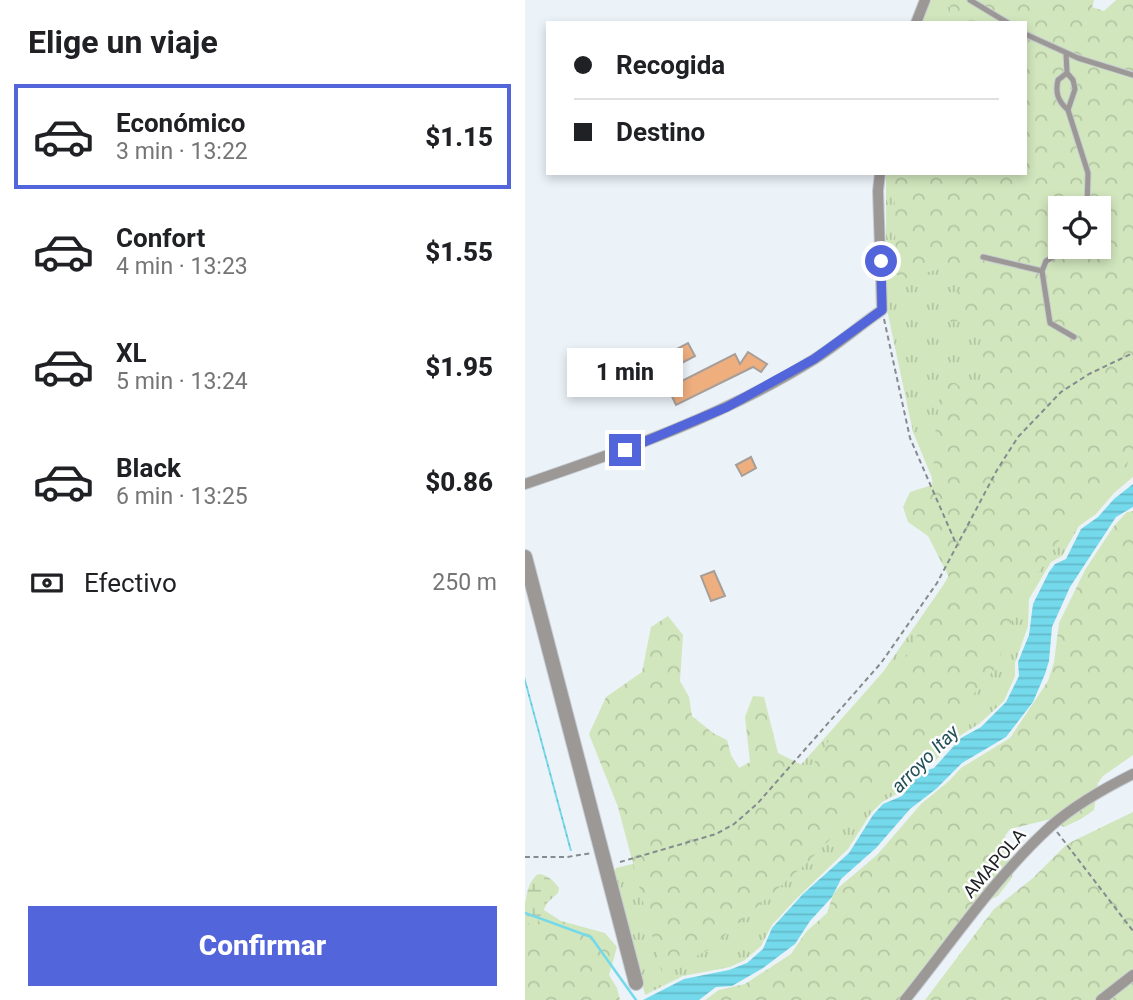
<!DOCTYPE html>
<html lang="es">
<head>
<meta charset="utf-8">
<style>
	body { margin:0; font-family:Roboto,sans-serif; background:#f2f2f2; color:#202124; height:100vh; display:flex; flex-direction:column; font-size:26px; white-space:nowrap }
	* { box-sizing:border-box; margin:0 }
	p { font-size:23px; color:#757577 }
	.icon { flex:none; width:38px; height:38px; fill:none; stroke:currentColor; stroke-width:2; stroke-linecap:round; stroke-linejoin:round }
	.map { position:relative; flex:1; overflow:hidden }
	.sheet { display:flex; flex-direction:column; background:#fff; width:525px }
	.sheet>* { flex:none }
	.banner { position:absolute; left:21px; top:21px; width:481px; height:154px; border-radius:0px; box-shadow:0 4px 10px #0003; display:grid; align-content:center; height:154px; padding:0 28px; background:#fff }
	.tools { position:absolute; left:523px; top:196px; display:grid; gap:14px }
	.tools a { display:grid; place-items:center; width:63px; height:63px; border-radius:0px; background:#fff; box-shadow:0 4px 10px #0003; font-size:35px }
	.end { position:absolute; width:32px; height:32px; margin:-16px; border:9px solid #5265db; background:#fff; box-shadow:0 0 0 4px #fff }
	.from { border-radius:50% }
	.bubble { position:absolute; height:49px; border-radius:0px; background:#fff; box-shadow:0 4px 10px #0003; font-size:23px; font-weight:800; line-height:49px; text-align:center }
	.banner b { display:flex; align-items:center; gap:24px; height:66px; font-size:26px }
	.banner b+b { border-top:2px solid #e0e0e0 }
	.banner i { width:18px; height:18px; background:#202124 }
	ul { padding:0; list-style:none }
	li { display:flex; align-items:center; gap:21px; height:105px; margin:0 14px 10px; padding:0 14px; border:4px solid transparent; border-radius:0px }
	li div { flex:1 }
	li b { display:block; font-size:26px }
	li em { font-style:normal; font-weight:800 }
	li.selected { border-color:#5265db }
	li>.icon { width:63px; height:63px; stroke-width:1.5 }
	h2 { padding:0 28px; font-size:32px; line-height:84px }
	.pay { display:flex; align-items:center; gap:18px; height:77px; padding:0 28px; font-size:26px }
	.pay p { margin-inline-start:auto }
	.cta { display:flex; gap:14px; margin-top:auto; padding:14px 28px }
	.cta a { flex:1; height:80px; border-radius:0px; background:#5265db; color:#fff; font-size:28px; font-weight:800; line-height:80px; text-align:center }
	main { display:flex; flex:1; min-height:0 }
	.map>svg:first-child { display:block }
	.grass { fill:url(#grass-tufts); fill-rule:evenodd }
	.forest { fill:url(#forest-crowns); fill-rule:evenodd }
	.wetland { fill:url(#wetland-marsh) }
	.water { fill:url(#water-rules) }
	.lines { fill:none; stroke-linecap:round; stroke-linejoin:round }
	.stream { stroke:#73d9eb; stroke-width:2.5 }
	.building { fill:#eeae7e; stroke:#a69e99; stroke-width:2 }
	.service-casing { stroke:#c6ccd2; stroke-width:7 }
	.minor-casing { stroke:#c6ccd2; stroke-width:12 }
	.tertiary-casing { stroke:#c6ccd2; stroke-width:16 }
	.path { stroke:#868b8f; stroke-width:2; stroke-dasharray:5 3.5; stroke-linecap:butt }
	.service { stroke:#9c9896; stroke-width:5 }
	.minor { stroke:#9c9896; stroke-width:10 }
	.tertiary { stroke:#9c9896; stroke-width:14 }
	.route { stroke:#5265db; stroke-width:9 }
	.labels { text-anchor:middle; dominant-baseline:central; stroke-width:5; stroke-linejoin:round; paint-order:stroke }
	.street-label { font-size:18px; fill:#1e2123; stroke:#fefefe }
	.water-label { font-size:19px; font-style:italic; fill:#225057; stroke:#fefefe }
</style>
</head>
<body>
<main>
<section class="sheet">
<h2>Elige un viaje</h2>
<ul>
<li class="selected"><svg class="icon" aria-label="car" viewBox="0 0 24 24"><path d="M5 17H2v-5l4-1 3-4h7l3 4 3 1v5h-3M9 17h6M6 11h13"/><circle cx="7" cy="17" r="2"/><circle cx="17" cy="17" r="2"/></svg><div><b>Económico</b><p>3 min · 13:22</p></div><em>$1.15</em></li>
<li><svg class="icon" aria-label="car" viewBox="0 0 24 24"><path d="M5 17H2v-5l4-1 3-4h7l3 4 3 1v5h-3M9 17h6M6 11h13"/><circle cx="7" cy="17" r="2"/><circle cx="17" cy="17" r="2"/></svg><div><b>Confort</b><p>4 min · 13:23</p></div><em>$1.55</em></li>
<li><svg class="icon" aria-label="car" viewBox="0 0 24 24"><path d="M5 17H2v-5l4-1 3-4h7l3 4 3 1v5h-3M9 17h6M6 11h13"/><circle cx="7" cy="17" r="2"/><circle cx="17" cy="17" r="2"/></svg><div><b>XL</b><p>5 min · 13:24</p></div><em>$1.95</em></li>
<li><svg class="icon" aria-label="car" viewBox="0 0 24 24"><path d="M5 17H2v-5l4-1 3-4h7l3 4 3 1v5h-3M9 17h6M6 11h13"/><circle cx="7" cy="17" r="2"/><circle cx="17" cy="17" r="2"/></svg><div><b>Black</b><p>6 min · 13:25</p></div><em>$0.86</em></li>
</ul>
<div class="pay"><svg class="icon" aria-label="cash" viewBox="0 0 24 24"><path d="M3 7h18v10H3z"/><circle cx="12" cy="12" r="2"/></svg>Efectivo<p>250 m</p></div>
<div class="cta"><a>Confirmar</a></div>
</section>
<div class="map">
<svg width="608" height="1000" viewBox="0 0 608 1000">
	<defs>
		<pattern id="grass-tufts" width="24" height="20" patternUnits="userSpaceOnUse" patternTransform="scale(1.75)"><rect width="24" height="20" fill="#d1e6bd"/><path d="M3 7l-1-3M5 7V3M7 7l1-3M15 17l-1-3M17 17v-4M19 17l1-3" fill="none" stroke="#b3c5a2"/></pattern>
		<pattern id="forest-crowns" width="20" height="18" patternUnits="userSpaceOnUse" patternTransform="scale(1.75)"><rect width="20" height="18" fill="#d1e6bd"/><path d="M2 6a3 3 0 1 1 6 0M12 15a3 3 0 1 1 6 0" fill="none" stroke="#b3c5a2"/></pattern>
		<pattern id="wetland-marsh" width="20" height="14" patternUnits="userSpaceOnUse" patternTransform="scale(1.75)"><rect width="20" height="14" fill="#d1e6bd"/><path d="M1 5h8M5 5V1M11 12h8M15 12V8" fill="none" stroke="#b3c5a2"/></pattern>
		<pattern id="water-rules" width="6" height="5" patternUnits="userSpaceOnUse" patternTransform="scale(1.75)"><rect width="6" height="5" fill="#73d9eb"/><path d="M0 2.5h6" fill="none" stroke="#63bac9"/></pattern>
	</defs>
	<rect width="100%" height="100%" fill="#ebf2f8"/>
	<path class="grass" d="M402,0H429L472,23H395Z
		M578,71L608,346L429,531L388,432L361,305V173H500ZM536,208H574V247H536Z
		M608,358V477L589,493L571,514L554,526L537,556L526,562L504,599L503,626L490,663V676L479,701L454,724L436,735L409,762L398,768L375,792L357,802L346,813L323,849L271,899L247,925L236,946L220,960L205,967L158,976L120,995L89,873L91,868L165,850L243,802L358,672L419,584L437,552Z"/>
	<path class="forest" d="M426,0H569L567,7L579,11L591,0H608V456L539,533L494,600L472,666L427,720L376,767L284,861L183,950L137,973L93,807L64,734L81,697L117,672L126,627L143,616L158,635L155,681L164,697L167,716L188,733L202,740L206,755L214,768L225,762L220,717L228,696L239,697L253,753L285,769L308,734L353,691L382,654L408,606L426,581L403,536L383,522L378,507L385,492L407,485L409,460L401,450L402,442L409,437C414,420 413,401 416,383H430L452,399L458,361L457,330L448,319L426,322C417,306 430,296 441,284L440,277L428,265L378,279L371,274L369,173H500V23H428L424,19ZM536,208H574V247H536Z
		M608,511V755L578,776L573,783L569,810L556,819L539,827L526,819L485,829L480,836L482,850L489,864V872L486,879L473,896L451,906L380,1000H180L194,990L220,984L266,954L281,932L302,913L308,895L313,888L352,855L396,804L424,781L436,768L485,738L523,681L529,662L534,623L560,570L589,526L602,512Z
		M608,812V1000H400L469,909L508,878L542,844Z
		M0,901H5L36,921L80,933L92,947L84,975L92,988L95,1000H0Z"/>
	<path class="wetland" d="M13,874C23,875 28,880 34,888L33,893L22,903L11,926L0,922C0,905 0,884 13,874Z"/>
	<path class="water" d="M608,484V507L591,517L545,587L527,627L524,661L520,674L508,702L481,737L437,763L411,789L385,809L351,848L316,879L307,897L285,921L270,944L238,968L207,986L191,987L174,1000H118L159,979L204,970L222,963L238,949L247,928L278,894L324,853L348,815L358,804L377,796L396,772L409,768L436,738L456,727L481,702L494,676L493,662L504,635L508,604L524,572L530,564L541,559L556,529L573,517L589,499Z
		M0,677L47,851H45L0,684Z"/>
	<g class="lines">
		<path class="stream" d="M0,913L66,937L111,1000"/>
	</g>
	<path class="building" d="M163,343L170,356L136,374L129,361Z
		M223,352L242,364L236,372L228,367L151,405L143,388L210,354L215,364Z
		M226,457L231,468L217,476L211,465Z
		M189,571L200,596L186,601L176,576Z"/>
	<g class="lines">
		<g class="service-casing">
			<path id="service" d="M445,0L483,23
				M500,34L553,58L608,75
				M541,53L542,73L548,80L550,89L543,110
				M542,73L533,80C530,93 533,101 543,110L563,173L562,208
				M546,247L521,261L517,271L525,323L549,337
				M458,257L517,271"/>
		</g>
		<g class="minor-casing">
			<path id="minor" d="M391,23L400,0
				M0,484C100,450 198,416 288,360C312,345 334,326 357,310L353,191L355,173
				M380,1000C427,942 470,877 526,826C550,805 580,788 608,774
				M576,1000L608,975"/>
		</g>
		<g class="tertiary-casing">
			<path id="tertiary" d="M0,557L111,983"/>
		</g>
		<path class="path" d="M359,319L385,438L432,546
			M532,832L608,931
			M0,857H42L67,853
			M95,862L191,834L209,824L232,804L356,663L412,583L472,470L493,437L536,392L564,374L608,353"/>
		<use href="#service" class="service"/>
		<use href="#minor" class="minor"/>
		<use href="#tertiary" class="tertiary"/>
	</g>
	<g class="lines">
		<path class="route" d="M100,450L202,407L289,359L357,310L356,261"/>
	</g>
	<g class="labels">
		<g class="street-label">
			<text transform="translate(469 863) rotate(-49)">AMAPOLA</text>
		</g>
		<g class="water-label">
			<text transform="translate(400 759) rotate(-45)">arroyo Itay</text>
		</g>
	</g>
</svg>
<div class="tools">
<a><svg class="icon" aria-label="locate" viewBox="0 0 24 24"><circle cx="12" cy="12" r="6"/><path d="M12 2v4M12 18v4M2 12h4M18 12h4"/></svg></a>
</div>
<i class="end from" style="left:356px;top:261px"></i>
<i class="end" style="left:100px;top:450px"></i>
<div class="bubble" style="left:42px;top:348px;width:116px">1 min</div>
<div class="banner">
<b><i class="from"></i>Recogida</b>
<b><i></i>Destino</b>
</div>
</div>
</main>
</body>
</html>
